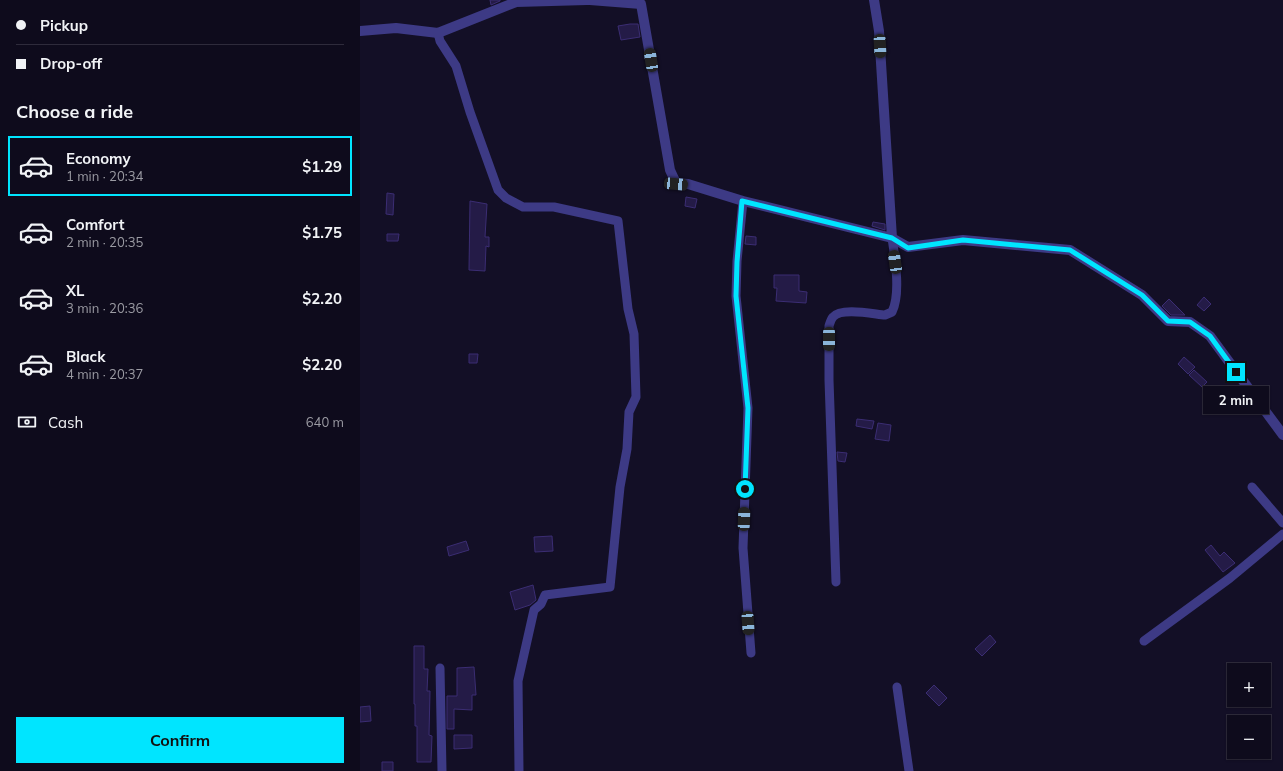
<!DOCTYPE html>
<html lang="en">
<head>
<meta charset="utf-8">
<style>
	body { margin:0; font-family:Mulish,sans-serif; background:#1c1929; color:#f1f3f6; height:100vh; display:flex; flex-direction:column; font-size:15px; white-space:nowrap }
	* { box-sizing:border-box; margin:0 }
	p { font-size:13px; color:#9b9ba3 }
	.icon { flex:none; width:22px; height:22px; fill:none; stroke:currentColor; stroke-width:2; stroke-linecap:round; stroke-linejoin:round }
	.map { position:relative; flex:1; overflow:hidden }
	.panel { display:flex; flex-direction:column; background:#0e0b1c; width:360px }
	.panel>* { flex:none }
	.banner { display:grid; align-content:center; height:88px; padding:0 16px; background:#0e0b1c }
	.fabs { position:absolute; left:867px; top:663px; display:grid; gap:8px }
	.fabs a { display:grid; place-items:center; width:44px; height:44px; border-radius:0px; background:#0e0b1c; box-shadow:0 1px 3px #0004,0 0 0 1px #2e2b3b; font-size:20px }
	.end { position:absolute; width:18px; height:18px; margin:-9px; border:5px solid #00e5ff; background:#111; box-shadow:0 0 0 2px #111 }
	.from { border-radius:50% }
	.bubble { position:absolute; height:28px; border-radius:0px; background:#0e0b1c; box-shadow:0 1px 3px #0004,0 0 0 1px #2e2b3b; font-size:13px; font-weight:700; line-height:28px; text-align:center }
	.car { position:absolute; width:12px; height:24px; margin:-12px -6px; border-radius:5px; box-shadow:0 0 3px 1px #0007; background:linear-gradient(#222 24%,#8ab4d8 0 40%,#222 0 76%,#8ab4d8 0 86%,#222 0) }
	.banner b { display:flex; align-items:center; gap:14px; height:38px; font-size:15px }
	.banner b+b { border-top:1px solid #2e2b3b }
	.banner i { width:10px; height:10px; background:#f1f3f6 }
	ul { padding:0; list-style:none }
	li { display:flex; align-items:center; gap:12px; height:60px; margin:0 8px 6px; padding:0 8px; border:2px solid transparent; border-radius:0px }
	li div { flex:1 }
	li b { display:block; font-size:15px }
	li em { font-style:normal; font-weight:700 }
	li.on { border-color:#00e5ff }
	li>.icon { width:36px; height:36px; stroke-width:1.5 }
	h2 { padding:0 16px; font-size:18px; line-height:48px }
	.pay { display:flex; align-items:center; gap:10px; height:44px; padding:0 16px; font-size:15px }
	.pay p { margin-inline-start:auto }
	.cta { display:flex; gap:8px; margin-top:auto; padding:8px 16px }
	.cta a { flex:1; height:46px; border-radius:0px; background:#00e5ff; color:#111; font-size:16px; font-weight:700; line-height:46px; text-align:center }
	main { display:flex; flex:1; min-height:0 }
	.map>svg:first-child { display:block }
	.building { fill:#241b47; stroke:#3b2d73 }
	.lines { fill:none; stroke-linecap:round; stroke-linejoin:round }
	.minor { stroke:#3d3a85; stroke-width:9 }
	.tertiary { stroke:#3d3a85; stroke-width:10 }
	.route { stroke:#00e5ff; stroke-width:5 }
</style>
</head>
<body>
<main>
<section class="panel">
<div class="banner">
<b><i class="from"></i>Pickup</b>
<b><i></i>Drop-off</b>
</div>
<h2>Choose a ride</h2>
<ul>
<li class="on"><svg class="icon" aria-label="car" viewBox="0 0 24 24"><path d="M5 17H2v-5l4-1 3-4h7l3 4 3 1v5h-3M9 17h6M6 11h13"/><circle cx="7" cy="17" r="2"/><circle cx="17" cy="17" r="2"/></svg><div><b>Economy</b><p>1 min · 20:34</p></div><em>$1.29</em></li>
<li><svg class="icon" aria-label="car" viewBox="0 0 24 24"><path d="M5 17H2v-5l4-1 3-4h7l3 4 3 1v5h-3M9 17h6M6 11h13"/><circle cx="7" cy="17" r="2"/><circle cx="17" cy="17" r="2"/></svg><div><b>Comfort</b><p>2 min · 20:35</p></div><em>$1.75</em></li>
<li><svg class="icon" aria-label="car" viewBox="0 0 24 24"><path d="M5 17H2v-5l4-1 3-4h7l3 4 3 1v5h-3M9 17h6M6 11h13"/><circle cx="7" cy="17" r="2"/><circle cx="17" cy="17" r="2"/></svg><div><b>XL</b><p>3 min · 20:36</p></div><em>$2.20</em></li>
<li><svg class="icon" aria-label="car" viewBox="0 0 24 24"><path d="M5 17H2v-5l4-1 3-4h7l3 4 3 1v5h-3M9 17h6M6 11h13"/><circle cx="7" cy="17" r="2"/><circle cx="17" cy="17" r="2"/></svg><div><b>Black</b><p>4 min · 20:37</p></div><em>$2.20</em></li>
</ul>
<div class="pay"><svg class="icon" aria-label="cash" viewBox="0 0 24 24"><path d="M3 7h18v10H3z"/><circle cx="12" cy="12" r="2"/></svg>Cash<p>640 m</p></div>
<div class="cta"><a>Confirm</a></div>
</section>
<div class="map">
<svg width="923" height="771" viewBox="0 0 923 771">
	<rect width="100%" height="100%" fill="#130f26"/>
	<path class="building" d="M130,0H140V1L131,5Z
		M270,24H278L280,37L261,40L258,26Z
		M27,193L34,194L33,215L26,214Z
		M326,197L337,199L335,208L325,206Z
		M110,201L127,204L125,237H129V247L126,246L125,271L109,270Z
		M513,222L525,224V230L512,226Z
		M27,234H39L38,241H27Z
		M386,236L396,237V245L385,244Z
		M414,275H439V291L447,292L446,303L416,301L417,288H414Z
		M844,297L851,304L844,311L837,305Z
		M809,299L825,315H811L802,306Z
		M109,354H118L117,363H109Z
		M824,357L835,367L828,374L818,364Z
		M834,370L847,382L842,387L829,375Z
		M878,392L885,399L873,410L867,403Z
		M497,419L514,421L512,429L496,426Z
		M518,423L531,425L529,441L515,439Z
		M477,452L487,453L485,462L478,461Z
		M192,536L193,551L175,552L174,537Z
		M106,541L109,550L89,556L87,547Z
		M851,545L860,556L864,552L875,563L863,572L845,550Z
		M173,585L176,600L170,605L155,610L150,592Z
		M630,635L636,642L622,656L615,649Z
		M54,646H64V669H68L67,691H70L69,735L72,736L71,762H57V726H55V704H54Z
		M114,667L116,695H112V710L94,709V729H87V696H97V668Z
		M574,685L587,698L579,706L566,693Z
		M10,706L11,721L0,722V707Z
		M94,735H112V748L94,749Z
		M22,762H33V771H22Z"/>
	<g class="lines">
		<path class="minor" d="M78,33L80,41L96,66L110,112L138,190L146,198L163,207H194L258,221L268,309L274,334L276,397L269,412L267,449L260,487L250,587L185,595L181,604L174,610L158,681L159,771
			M383,201L377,261L376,296L388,408L383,548L391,653
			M892,487L923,523
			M476,582L469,380V326C470,323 471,319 473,317C481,307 513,314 525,315L532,312C541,294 535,258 532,238
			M784,641L870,578L923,534
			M80,668L82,771
			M537,687L549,771"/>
		<path class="tertiary" d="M230,0L281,4L310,170L316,183L328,184L383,201L532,238L548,247L603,240L710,250L782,295L808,321L830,322L850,336L923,435
			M514,0L519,31L532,238
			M0,31L36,28L78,33L156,2L227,0"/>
	</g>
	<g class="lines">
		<path class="route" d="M385,489L388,408L376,296L377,262L382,201L532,238L548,248L603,240L710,250L782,295L808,321L830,322L850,336L876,372"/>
	</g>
</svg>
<div class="fabs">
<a>+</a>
<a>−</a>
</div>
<i class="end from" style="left:385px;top:489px"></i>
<i class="end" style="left:876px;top:372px"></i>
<div class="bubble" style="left:843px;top:386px;width:66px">2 min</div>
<i class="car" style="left:520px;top:46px;rotate:177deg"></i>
<i class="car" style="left:291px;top:60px;rotate:351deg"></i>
<i class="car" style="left:316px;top:184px;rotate:95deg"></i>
<i class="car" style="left:535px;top:262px;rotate:352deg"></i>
<i class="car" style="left:469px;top:339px;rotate:180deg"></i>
<i class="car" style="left:384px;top:519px;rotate:2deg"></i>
<i class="car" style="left:388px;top:623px;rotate:176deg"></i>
</div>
</main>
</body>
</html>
